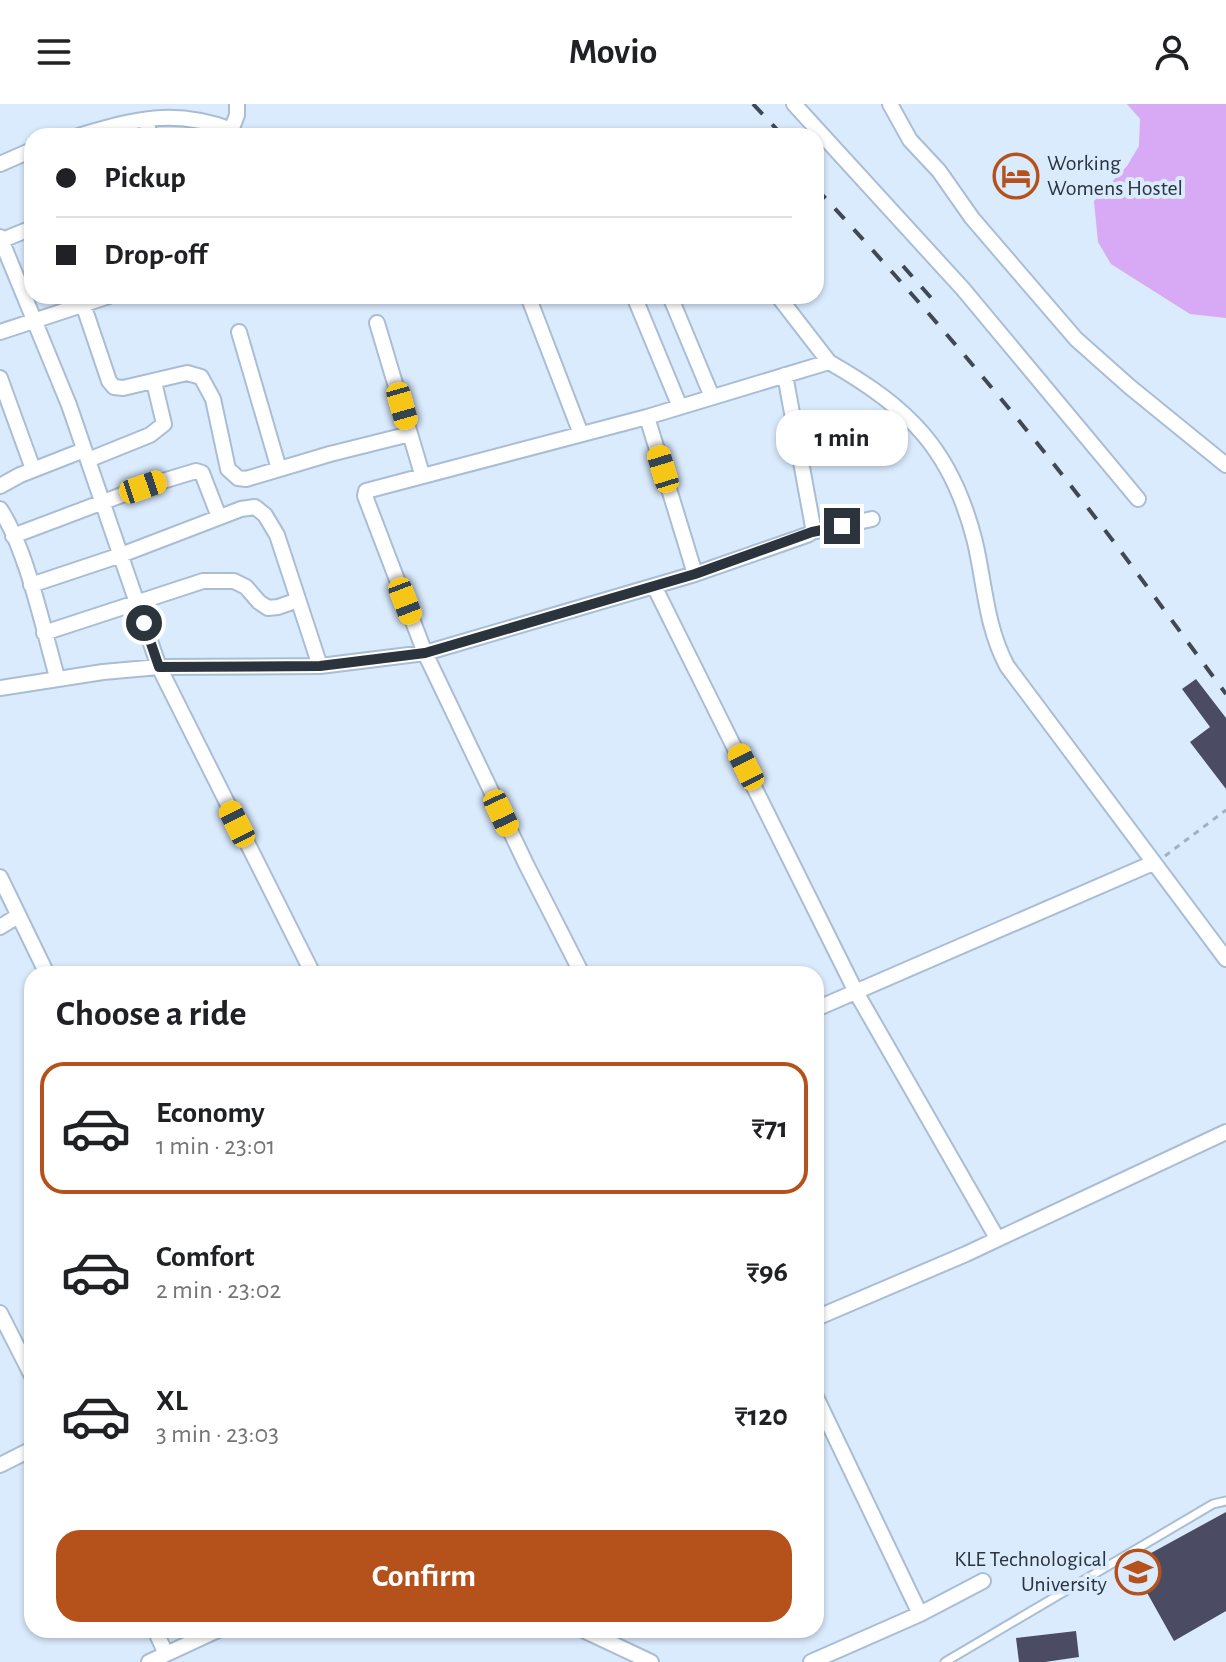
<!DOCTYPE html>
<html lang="en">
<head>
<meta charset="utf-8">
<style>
	body { margin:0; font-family:"Alegreya Sans",sans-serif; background:#f2f2f2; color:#202124; height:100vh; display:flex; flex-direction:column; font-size:30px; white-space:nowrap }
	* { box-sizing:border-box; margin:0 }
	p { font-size:26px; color:#757577 }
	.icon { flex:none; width:44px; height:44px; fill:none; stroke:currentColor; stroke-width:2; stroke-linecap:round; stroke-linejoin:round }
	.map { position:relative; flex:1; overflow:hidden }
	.details { position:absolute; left:24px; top:862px; width:800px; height:672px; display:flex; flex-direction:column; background:#fff; border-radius:24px; box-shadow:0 2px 6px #0004 }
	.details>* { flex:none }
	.top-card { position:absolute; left:24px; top:24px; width:800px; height:176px; border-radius:24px; box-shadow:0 2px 6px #0004; display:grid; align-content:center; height:176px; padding:0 32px; background:#fff }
	.end { position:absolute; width:36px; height:36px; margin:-18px; border:10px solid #2b333c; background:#fff; box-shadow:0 0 0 4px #fff }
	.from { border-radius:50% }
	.bubble { position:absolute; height:56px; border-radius:24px; background:#fff; box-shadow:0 2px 6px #0004; font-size:26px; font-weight:700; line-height:56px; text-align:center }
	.car { position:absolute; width:24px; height:48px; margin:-24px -12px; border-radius:10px; box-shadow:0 0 6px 2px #0007; background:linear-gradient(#f5c518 24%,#345 0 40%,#f5c518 0 76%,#345 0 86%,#f5c518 0) }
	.top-card b { display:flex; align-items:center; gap:28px; height:76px; font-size:30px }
	.top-card b+b { border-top:2px solid #e0e0e0 }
	.top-card i { width:20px; height:20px; background:#202124 }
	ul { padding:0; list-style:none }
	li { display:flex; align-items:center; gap:24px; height:132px; margin:0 16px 12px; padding:0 16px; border:4px solid transparent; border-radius:24px }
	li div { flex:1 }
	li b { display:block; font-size:30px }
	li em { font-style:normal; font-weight:700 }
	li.on { border-color:#b5521b }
	li>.icon { width:72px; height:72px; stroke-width:1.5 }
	h2 { padding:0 32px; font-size:36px; line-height:96px }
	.cta { display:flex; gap:16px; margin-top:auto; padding:16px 32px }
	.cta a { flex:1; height:92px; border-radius:24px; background:#b5521b; color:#fff; font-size:32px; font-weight:700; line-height:92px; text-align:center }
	header { display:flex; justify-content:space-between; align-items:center; height:104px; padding:0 32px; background:#fff; font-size:36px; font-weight:700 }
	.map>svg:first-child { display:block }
	.green { fill:#d8a9f4 }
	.building { fill:#4b4c64 }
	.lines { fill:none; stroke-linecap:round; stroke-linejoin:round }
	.lane-casing { stroke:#a9bdd4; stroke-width:11 }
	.street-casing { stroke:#a9bdd4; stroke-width:18 }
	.path { stroke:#a2b0c0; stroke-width:3; stroke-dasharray:6 6; stroke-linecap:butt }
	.lane { stroke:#fff; stroke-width:7 }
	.street { stroke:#fff; stroke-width:14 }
	.rail { stroke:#404953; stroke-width:4; stroke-dasharray:14 14; stroke-linecap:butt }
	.route { stroke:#2b333c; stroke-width:10 }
	.labels { text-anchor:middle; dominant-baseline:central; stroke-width:8; stroke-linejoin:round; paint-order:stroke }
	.poi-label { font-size:22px; fill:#2b333c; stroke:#daebfe; text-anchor:start }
</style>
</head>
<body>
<header><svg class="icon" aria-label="menu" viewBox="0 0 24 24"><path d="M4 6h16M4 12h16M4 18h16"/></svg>Movio<svg class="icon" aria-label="person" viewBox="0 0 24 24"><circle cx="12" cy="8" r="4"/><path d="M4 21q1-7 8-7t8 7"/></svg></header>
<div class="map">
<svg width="1226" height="1558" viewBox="0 0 1226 1558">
	<rect width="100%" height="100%" fill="#daebfe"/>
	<path class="green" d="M1127,0H1226V214L1190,210L1111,160L1098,138L1094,97L1127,62L1139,42L1140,15Z"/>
	<path class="building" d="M1196,575L1226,614V685L1190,638L1210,623L1182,585Z
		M1226,1408V1507L1174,1537L1131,1460Z
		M1076,1527L1079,1553L1045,1558H1019L1016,1534Z"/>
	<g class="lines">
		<g class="lane-casing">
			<path id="lane" d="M945,1558L1213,1400L1226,1397"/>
		</g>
		<g class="street-casing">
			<path id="street" d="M794,0L963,185L1138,395
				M890,0L910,36L939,67L972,114L1076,235L1130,283L1226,361
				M146,16L150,32
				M78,32C135,15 174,4 232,26
				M229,32L237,11V0
				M0,60L32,46
				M0,133L69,301L159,563L313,870
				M0,137L32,124
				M528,192L581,330
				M634,192L680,303
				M670,192L712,293
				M778,192L829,258
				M83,200L109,277L114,283L123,284L187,269L201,273L213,295L228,365L238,374L246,375L330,350L410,330
				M377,219L422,370
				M0,228L109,192
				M239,228L279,365
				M0,274L33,365
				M647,313L695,470
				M88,356L150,331L164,320L154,278
				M0,382L20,371L84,346
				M0,405C27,446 43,524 57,573
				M812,428L872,415
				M13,432L143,383L196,367L202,369L219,413
				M31,481L121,451L241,405L255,403L265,411L277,431L320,562
				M654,482L856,888L997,1134
				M44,529L203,477H234L246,483L259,498L268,504L278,503L298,496
				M0,584L103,568L159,563L320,562L425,549L695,470L807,431L812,428L813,423L785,271
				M0,773L47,870
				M0,823L18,812
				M582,870L527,762L425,549L365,392L366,387L647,313L829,258C910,304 952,346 975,438C985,481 986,523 1007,562L1226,855
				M816,905L1153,759
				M0,1209L32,1272
				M816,1214L966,1150L1226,1028
				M816,1293L920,1510
				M0,1361L32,1345
				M155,1526L166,1550
				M583,1526L651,1558
				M149,1558L218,1526
				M811,1558L920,1510L983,1477"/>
		</g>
		<path class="path" d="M1165,752L1226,706"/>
		<use href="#lane" class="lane"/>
		<use href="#street" class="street"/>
		<path class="rail" d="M753,0L783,32
			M816,84C911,187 1003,293 1088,404C1135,465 1180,528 1226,590
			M903,162L940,204"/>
	</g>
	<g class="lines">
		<path class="route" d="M144,519L159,563L320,562L425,549L695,470L812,428L842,422"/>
	</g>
	<defs>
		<g id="hotel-ring" transform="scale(2.3)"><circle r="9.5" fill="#daebfe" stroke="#b5521b" stroke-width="1.5"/><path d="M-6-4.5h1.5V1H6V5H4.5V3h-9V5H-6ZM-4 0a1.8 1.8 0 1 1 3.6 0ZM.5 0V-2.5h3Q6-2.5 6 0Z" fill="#b5521b"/></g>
		<g id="university-ring" transform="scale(2.3)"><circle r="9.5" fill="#daebfe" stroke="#b5521b" stroke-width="1.5"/><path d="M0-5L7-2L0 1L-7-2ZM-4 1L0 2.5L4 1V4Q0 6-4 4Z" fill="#b5521b"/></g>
	</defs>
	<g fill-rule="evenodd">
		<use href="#hotel-ring" x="1016" y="72"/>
		<use href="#university-ring" x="1138" y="1468"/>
	</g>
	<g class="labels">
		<g class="poi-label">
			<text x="1047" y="59">Working<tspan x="1047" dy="25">Womens Hostel</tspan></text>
			<text x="1107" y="1455" text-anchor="end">KLE Technological<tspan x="1107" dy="25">University</tspan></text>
		</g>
	</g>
</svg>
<i class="end from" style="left:144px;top:519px"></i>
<i class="end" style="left:842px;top:422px"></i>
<div class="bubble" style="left:776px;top:306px;width:132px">1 min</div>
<i class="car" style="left:402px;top:302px;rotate:164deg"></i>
<i class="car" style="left:663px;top:365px;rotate:343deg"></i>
<i class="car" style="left:143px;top:383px;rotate:71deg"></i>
<i class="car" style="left:405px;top:497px;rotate:159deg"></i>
<i class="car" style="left:746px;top:663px;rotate:333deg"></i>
<i class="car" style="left:501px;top:709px;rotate:155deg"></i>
<i class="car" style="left:237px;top:720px;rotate:333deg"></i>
<div class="top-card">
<b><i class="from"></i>Pickup</b>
<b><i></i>Drop-off</b>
</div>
<section class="details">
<h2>Choose a ride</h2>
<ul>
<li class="on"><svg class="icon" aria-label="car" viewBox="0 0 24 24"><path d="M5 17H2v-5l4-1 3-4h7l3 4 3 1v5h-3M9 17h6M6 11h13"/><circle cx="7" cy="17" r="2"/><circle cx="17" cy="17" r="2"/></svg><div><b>Economy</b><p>1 min · 23:01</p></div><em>₹71</em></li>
<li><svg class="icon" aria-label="car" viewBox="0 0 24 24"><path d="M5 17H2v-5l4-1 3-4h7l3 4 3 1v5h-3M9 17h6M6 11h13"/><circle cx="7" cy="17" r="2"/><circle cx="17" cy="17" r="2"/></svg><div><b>Comfort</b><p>2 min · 23:02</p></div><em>₹96</em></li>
<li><svg class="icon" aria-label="car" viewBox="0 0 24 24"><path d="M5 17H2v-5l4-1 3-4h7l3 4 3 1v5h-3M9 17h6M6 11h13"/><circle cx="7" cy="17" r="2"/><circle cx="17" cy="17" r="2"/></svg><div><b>XL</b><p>3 min · 23:03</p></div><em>₹120</em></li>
</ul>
<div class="cta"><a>Confirm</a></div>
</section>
</div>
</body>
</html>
